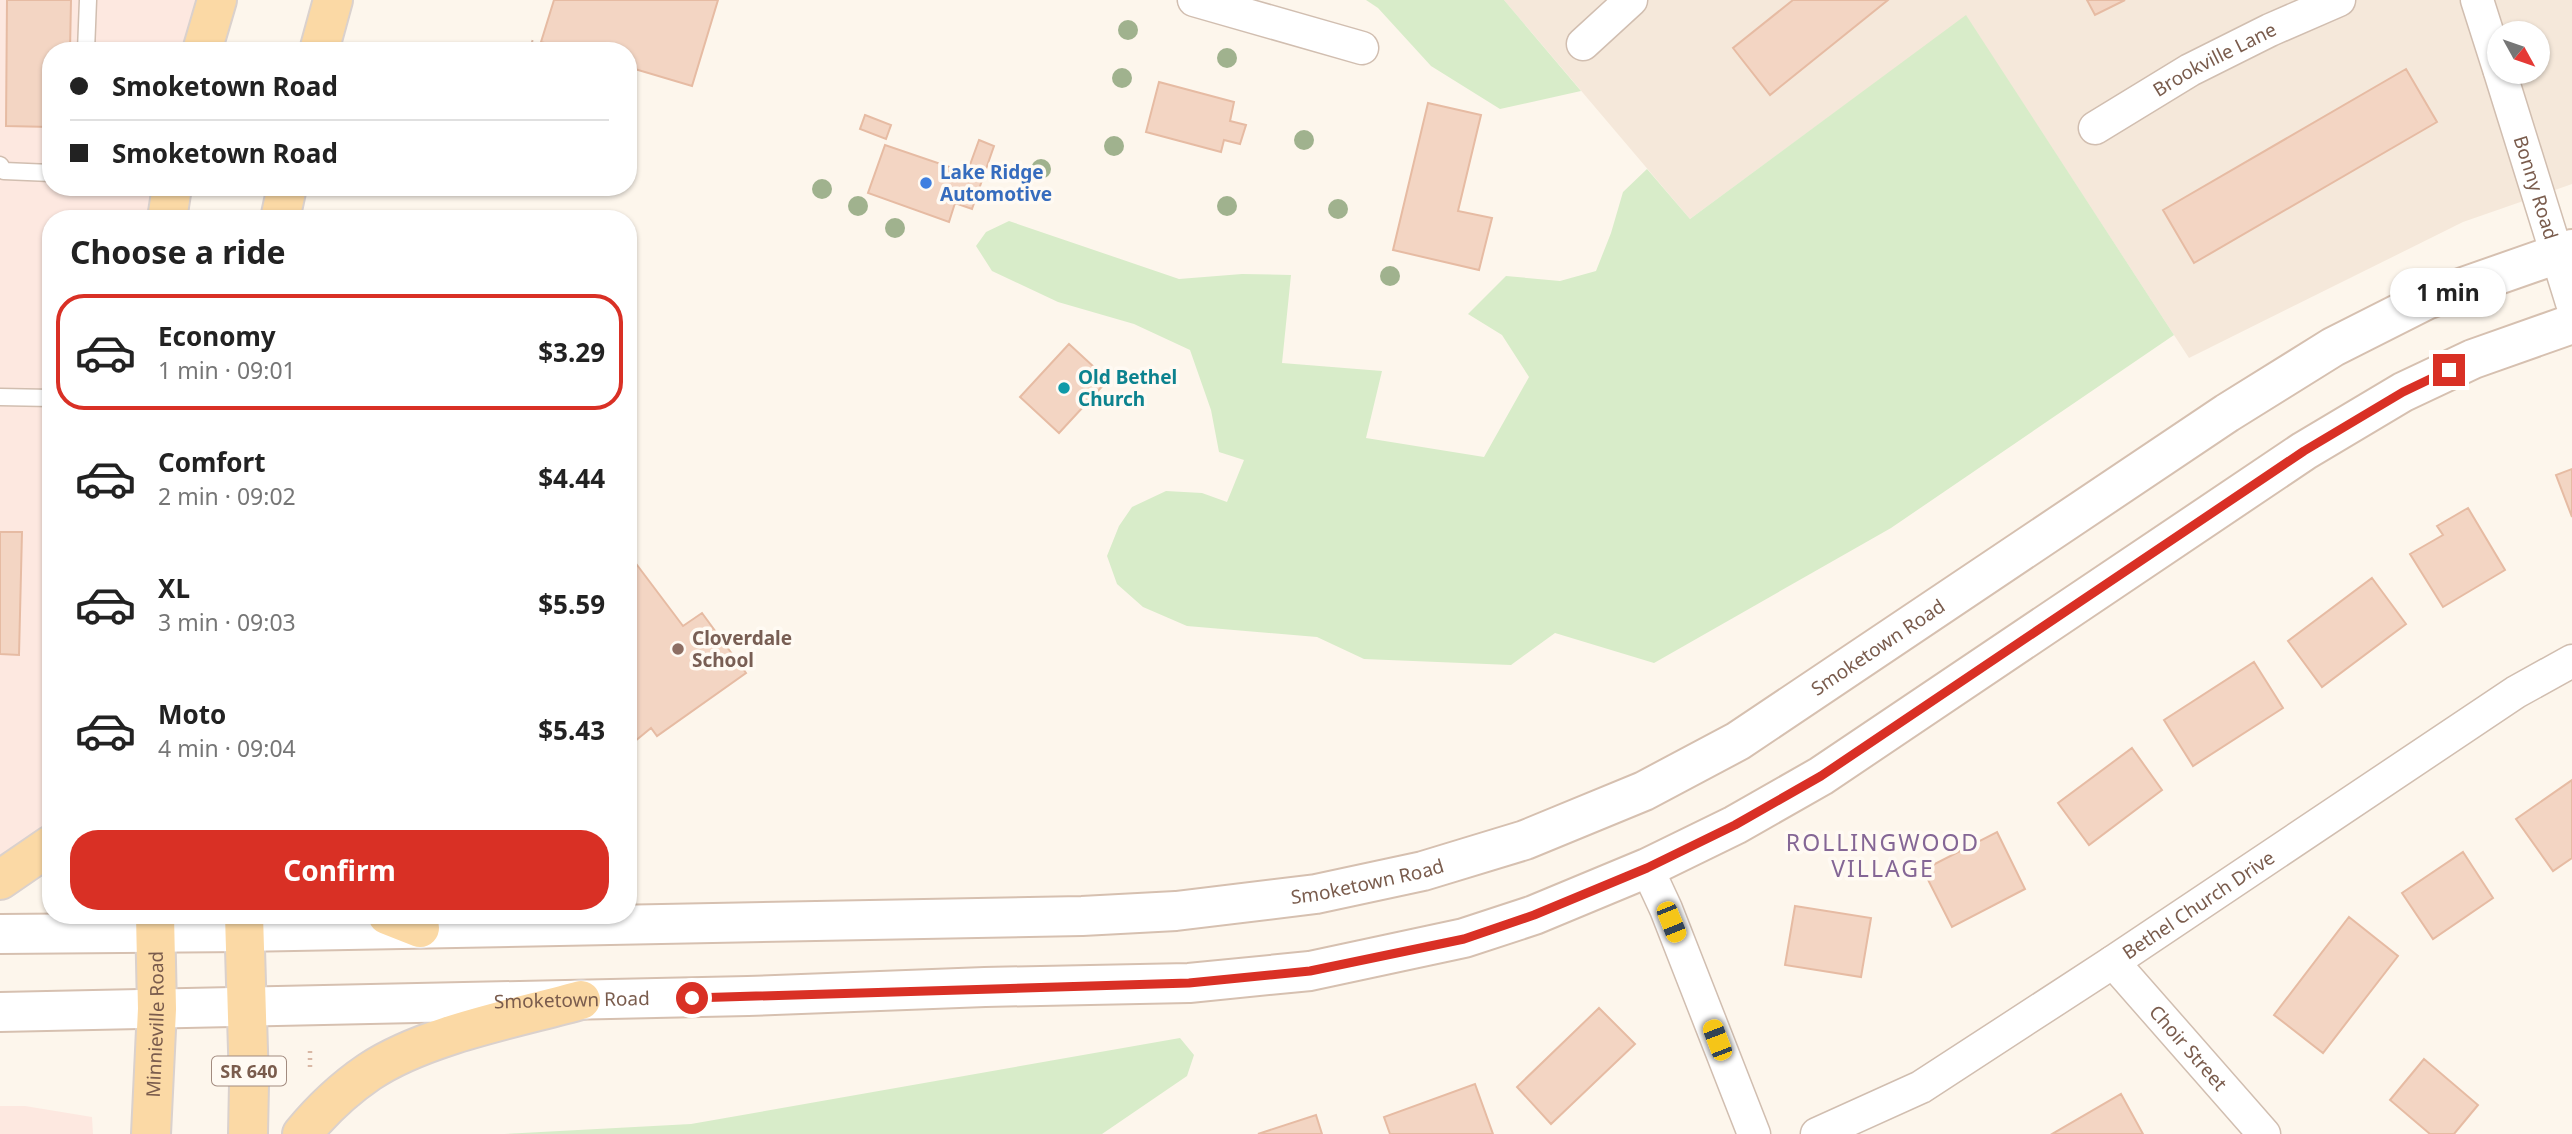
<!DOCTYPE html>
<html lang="en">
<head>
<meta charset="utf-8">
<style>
	body { margin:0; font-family:"Noto Sans",sans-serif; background:#f2f2f2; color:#222; height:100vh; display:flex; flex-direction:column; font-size:26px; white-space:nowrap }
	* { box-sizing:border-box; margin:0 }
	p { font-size:23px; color:#767676 }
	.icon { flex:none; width:38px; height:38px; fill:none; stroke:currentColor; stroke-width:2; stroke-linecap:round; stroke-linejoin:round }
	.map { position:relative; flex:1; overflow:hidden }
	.side { position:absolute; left:42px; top:210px; width:595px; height:714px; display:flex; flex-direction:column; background:#fff; border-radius:28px; box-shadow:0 2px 5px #0004 }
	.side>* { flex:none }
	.guide { position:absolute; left:42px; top:42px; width:595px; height:154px; border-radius:28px; box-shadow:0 2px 5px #0004; display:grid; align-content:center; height:154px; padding:0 28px; background:#fff }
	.needle { width:46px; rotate:130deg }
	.fabs { position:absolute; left:2487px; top:21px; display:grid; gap:14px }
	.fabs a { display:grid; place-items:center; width:63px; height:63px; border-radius:50%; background:#fff; box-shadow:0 2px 5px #0004; font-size:35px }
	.end { position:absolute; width:32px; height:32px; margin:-16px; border:9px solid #d93025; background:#fff; box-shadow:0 0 0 4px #fff }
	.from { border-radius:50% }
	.bubble { position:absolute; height:49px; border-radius:24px; background:#fff; box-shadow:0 2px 5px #0004; font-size:23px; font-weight:700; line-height:49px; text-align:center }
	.car { position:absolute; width:21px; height:42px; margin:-21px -10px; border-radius:9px; box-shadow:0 0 5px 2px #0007; background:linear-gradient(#f5c518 24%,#345 0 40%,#f5c518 0 76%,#345 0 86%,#f5c518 0) }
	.guide b { display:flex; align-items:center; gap:24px; height:66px; font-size:26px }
	.guide b+b { border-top:2px solid #e0e0e0 }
	.guide i { width:18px; height:18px; background:#222 }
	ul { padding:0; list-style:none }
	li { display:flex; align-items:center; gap:21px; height:116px; margin:0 14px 10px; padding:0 14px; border:4px solid transparent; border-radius:28px }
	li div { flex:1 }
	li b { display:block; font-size:26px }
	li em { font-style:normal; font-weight:700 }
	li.active { border-color:#d93025 }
	li>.icon { width:63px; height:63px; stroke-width:1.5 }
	h2 { padding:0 28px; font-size:32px; line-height:84px }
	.primary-button { display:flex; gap:14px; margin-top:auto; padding:14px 28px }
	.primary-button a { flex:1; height:80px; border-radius:28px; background:#d93025; color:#fff; font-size:28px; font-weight:700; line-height:80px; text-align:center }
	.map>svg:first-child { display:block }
	.residential { fill:#f5e8da; fill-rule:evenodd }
	.commercial { fill:#fde8e0 }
	.green { fill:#d8ecc9 }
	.building { fill:#f3d5c3; stroke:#e6bba3; stroke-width:2 }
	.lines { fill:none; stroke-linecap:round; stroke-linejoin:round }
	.lane-casing { stroke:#d1beb0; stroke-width:19 }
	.street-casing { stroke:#d1beb0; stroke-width:35 }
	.secondary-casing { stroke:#d6c0b0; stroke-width:42 }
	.primary-casing { stroke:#dad1cd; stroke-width:42 }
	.path { stroke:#d9b8a5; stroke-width:4.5; stroke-dasharray:2 5; stroke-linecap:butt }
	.lane { stroke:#fff; stroke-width:16 }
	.street { stroke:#fff; stroke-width:32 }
	.secondary { stroke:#fff; stroke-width:38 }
	.primary { stroke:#fbd9a5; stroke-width:38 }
	.tree { fill:#a0b28e }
	.route { stroke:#d93025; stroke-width:9 }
	.shop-dot { fill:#3f7fe0; stroke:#fffaf3; stroke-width:2.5 }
	.culture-dot { fill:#0f9aa8; stroke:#fffaf3; stroke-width:2.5 }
	.education-dot { fill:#8d6e63; stroke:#fffaf3; stroke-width:2.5 }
	.labels { text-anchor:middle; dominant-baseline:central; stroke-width:7; stroke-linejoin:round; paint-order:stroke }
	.shield { fill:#fffaf3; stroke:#a28b7f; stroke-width:2 }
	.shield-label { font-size:18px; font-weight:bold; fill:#7a5c4d }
	.street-label { font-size:19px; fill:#7a5c4d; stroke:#fffaf3 }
	.shop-label { font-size:19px; font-weight:bold; fill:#366cbe; stroke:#fffaf3; text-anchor:start }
	.culture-label { font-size:19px; font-weight:bold; fill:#0d838f; stroke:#fffaf3; text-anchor:start }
	.education-label { font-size:19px; font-weight:bold; fill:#785e54; stroke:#fffaf3; text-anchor:start }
	.quarter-label { font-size:23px; letter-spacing:2px; fill:#846695; stroke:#fffaf3 }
</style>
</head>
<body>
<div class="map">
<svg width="2572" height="1134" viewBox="0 0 2572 1134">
	<rect width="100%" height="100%" fill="#fdf6ec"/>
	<path class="residential" d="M1504,0H2572V184L2463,222L2189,358L1966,16L1690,219ZM2499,33H2538V72H2499Z"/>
	<path class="commercial" d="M0,0H218L206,51H51V187H172L169,219H51V845L0,878Z
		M0,1106H25L92,1117L93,1134H0Z"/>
	<path class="green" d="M1366,0H1504L1581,91L1500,109L1431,66L1378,8Z
		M1966,15L2174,335L1891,528L1654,663L1555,633L1511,665L1364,659L1317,637L1187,626L1143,607L1117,584L1107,556L1119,526L1132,507L1166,491L1202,493L1227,502L1244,460L1219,452L1211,410L1190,350L1134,324L1058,302L992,271L976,246L986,232L1009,221L1179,279L1242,274L1291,275L1282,363L1382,371L1366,438L1484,457L1529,377L1502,335L1468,314L1506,276L1560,281L1596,271L1611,233L1623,192L1647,169L1690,219Z
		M1180,1038L1194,1055L1187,1076L1102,1134H504L691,1124Z"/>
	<path class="building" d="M7,0H71L70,51H51V127L6,126Z
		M554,0H718L692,86L628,67V51H572L541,42Z
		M1793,0H1888L1770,95L1733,48Z
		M2087,0H2125L2095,15Z
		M2406,69L2437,122L2194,263L2163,210Z
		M1159,82L1234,102L1230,121L1246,125L1240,144L1224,140L1221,152L1146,132Z
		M1428,103L1481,115L1458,211L1492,218L1479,270L1393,250Z
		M865,115L891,125L886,139L860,129Z
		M979,140L994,146L972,209L955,203L949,222L868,193L885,145L967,173Z
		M1069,344L1108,380L1059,433L1020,397Z
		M2572,469V517L2556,475Z
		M2468,508L2505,570L2443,607L2410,554L2443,535L2437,526Z
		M0,532H22L19,655L0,654Z
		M628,553L683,626L702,613L746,673L657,736L651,728L628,747Z
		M2372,578L2406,624L2322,687L2288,641Z
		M2254,662L2283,708L2193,766L2164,720Z
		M2132,748L2162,790L2089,845L2058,803Z
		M2572,780V858L2553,871L2516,819Z
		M1997,832L2025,889L1952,927L1923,870Z
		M2463,852L2493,898L2433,939L2402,893Z
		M1795,906L1871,918L1861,977L1785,965Z
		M2349,917L2398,956L2323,1053L2274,1015Z
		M1599,1008L1635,1044L1551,1124L1517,1087Z
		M2424,1059L2478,1105L2454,1134H2430L2390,1100Z
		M1475,1084L1493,1134H1390L1384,1117Z
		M2121,1094L2143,1134H2052Z
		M1316,1115L1322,1134H1258Z"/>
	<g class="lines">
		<g class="lane-casing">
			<path id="lane" d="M86,51L88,0
				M0,165L4,171L51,173
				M0,397L51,398"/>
		</g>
		<g class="street-casing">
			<g id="street">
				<path d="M1194,0L1362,48"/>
				<path d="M2477,0L2499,69"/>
				<path d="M1583,44L1631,0"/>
				<path id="s1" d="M2500,72L2572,303"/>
				<path id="s2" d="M2095,128L2190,70L2270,30L2339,0"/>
				<path d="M1647,868L1666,909L1754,1134"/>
				<path id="s3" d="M2113,962L2264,1134"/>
				<path id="s4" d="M1817,1134L1921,1087L2113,962L2516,692L2572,661"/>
			</g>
		</g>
		<g class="secondary-casing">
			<g id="secondary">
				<path id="s5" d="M0,934L244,932L1082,916L1176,911L1316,894L1423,871L1525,840L1644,791L1738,741L2227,413L2333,347L2426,300L2572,249"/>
				<path id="s6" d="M0,1012L748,996L985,987L1189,983L1310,971L1464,938L1534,915L1647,868L1735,825L1821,776L2304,451L2403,392L2473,359L2572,324"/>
			</g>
		</g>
		<g class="primary-casing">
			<g id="primary">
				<path d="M202,51L217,0"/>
				<path d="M319,51L333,0"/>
				<path d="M167,219L172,187"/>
				<path d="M280,219L287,187"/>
				<path d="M0,880L51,845"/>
				<path d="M244,915L249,1084L248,1134"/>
				<path d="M387,915L420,928"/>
				<path id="s7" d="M151,1134L157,1009L155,915"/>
				<path d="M302,1134C321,1111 344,1089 369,1072C424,1035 516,1018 581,1000"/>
			</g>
		</g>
		<path class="path" d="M531,42L559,51
			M310,1051V1068"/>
		<use href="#lane" class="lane"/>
		<use href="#street" class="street"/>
		<use href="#secondary" class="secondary"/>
		<use href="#primary" class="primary"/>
	</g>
	<g class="tree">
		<circle cx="1128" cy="30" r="10"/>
		<circle cx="1227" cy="58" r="10"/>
		<circle cx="1122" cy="78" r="10"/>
		<circle cx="1304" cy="140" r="10"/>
		<circle cx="1114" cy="146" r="10"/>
		<circle cx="1041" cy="169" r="10"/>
		<circle cx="822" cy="189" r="10"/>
		<circle cx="858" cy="206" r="10"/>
		<circle cx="1227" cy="206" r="10"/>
		<circle cx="1338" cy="209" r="10"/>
		<circle cx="895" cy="228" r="10"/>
		<circle cx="1390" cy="276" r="10"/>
	</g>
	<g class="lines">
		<path class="route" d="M692,998L1189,983L1310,971L1464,939L1534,915L1647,868L1735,825L1821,776L2304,451L2403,392L2449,370"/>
	</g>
	<circle class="shop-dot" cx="926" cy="183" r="7"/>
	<circle class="culture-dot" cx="1064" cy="388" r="7"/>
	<circle class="education-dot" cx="678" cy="649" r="7"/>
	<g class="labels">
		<rect class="shield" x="212" y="1056.5" width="74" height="29" rx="5"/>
		<g class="shield-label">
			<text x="249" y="1071">SR 640</text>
		</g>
		<g class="street-label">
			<text stroke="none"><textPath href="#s2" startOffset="138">Brookville Lane</textPath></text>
			<text stroke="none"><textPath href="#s1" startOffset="121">Bonny Road</textPath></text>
			<text stroke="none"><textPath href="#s5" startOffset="1937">Smoketown Road</textPath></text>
			<text stroke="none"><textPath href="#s5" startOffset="1370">Smoketown Road</textPath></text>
			<text stroke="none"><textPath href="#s4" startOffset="446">Bethel Church Drive</textPath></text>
			<text stroke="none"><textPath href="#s6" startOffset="572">Smoketown Road</textPath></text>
			<text stroke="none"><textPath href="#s7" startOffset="110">Minnieville Road</textPath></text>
			<text stroke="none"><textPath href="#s3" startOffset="114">Choir Street</textPath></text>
		</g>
		<g class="shop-label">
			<text x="940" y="172">Lake Ridge<tspan x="940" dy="22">Automotive</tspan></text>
		</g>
		<g class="culture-label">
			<text x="1078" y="377">Old Bethel<tspan x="1078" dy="22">Church</tspan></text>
		</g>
		<g class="education-label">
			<text x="692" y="638">Cloverdale<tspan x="692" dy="22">School</tspan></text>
		</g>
		<g class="quarter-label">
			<text x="1883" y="842">ROLLINGWOOD<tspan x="1883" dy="26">VILLAGE</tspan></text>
		</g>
	</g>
</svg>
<div class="fabs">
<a><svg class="needle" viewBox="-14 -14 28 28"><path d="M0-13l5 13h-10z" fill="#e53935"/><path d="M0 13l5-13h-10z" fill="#767676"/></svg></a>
</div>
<i class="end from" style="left:692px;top:998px"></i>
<i class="end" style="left:2449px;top:370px"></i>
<div class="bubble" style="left:2390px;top:268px;width:116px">1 min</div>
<i class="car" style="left:1671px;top:922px;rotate:158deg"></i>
<i class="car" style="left:1717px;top:1040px;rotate:339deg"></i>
<div class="guide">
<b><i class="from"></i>Smoketown Road</b>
<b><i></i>Smoketown Road</b>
</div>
<section class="side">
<h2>Choose a ride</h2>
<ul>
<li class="active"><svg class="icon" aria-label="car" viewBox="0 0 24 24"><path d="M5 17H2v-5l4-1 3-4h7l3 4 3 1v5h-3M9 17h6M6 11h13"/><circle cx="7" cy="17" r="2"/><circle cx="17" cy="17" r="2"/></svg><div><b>Economy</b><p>1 min · 09:01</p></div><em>$3.29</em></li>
<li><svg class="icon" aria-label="car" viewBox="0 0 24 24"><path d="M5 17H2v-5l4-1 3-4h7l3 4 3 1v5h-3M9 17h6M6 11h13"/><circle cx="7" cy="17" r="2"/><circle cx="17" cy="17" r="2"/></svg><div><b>Comfort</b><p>2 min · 09:02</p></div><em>$4.44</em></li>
<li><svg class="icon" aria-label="car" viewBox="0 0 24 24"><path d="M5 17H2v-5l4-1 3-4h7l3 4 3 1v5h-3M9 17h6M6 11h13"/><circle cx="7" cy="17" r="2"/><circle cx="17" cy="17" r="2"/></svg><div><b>XL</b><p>3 min · 09:03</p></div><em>$5.59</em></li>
<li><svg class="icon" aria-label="car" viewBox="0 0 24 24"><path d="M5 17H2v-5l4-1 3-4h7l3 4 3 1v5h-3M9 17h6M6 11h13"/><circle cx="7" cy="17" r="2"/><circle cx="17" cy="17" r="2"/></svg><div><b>Moto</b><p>4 min · 09:04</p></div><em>$5.43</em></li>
</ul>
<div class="primary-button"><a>Confirm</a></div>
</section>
</div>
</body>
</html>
